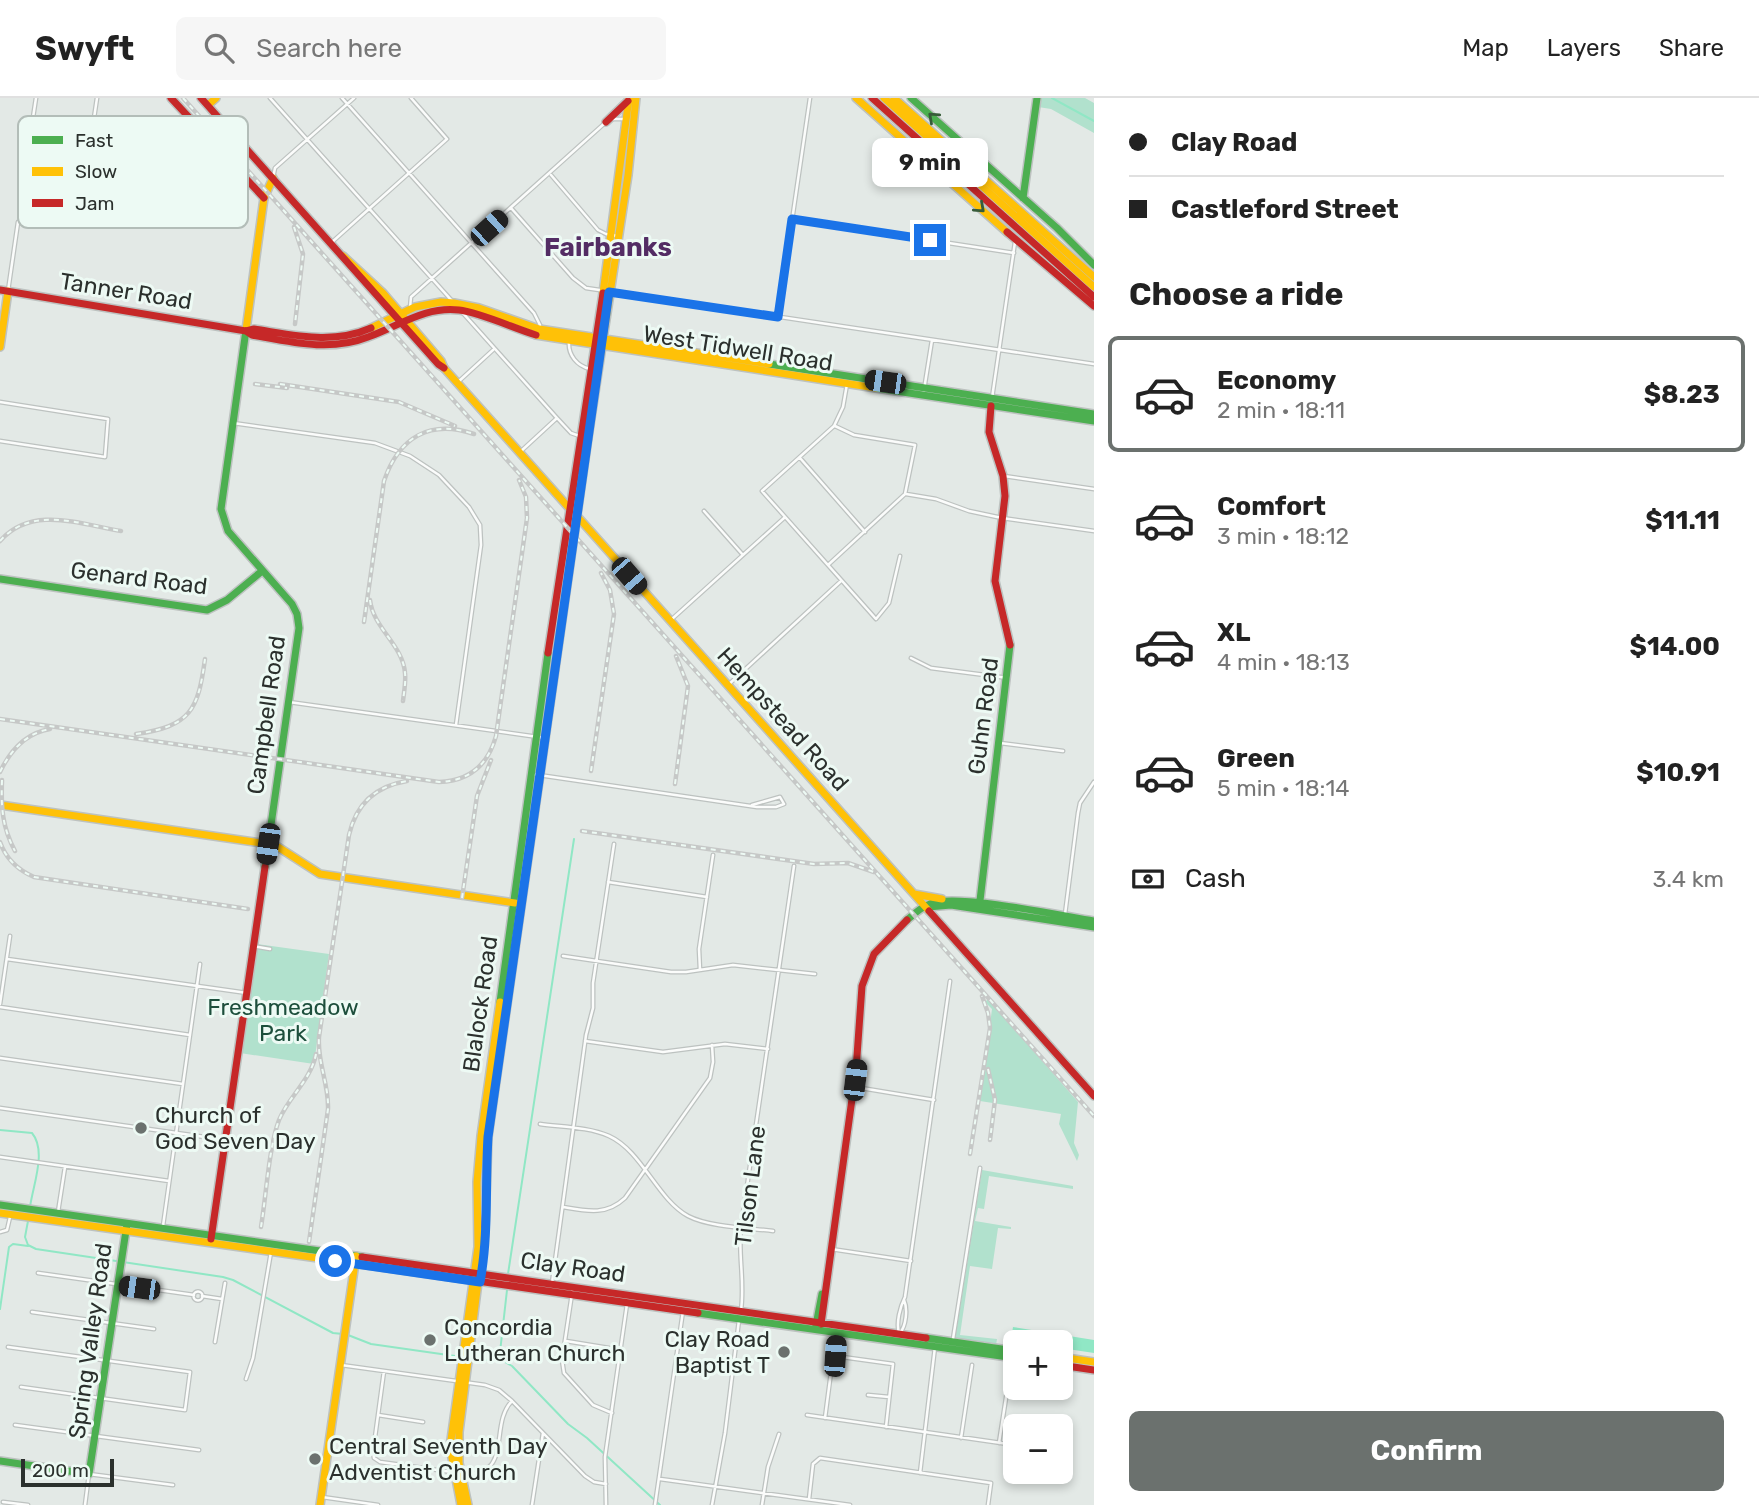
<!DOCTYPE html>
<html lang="en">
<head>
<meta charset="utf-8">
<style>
	body { margin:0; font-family:Rubik,sans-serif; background:#f6f6f6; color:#222; height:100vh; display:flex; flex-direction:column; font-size:26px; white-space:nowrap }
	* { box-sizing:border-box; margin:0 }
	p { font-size:23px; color:#767676 }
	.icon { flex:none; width:38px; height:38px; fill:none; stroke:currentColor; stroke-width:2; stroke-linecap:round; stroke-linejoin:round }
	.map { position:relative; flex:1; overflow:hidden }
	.sheet { display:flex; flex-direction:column; background:#fff; width:665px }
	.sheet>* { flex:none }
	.banner { display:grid; align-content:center; height:154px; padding:0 35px; background:#fff }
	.buttons { position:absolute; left:1003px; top:1232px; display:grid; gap:14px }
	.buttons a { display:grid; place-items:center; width:70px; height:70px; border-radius:10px; background:#fff; box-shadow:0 4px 10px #0003; font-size:35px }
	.scale { position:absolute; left:21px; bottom:18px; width:93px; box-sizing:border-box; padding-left:7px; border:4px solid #2b302d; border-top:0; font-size:19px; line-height:24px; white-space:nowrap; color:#2b302d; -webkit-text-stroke:5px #edfaf4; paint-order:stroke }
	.end { position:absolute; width:32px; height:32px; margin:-16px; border:9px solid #1a73e8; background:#fff; box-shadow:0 0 0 4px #fff }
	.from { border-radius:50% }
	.bubble { position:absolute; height:49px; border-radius:10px; background:#fff; box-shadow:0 4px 10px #0003; font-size:23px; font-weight:700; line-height:49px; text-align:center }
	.car { position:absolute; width:21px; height:42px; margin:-21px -10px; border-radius:9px; box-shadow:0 0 5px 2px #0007; background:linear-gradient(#222 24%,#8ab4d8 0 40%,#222 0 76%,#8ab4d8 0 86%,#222 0) }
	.banner b { display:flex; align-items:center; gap:24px; height:66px; font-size:26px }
	.banner b+b { border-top:2px solid #e0e0e0 }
	.banner i { width:18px; height:18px; background:#222 }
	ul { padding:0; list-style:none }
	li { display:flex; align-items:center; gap:21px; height:116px; margin:0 14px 10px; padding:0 21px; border:4px solid transparent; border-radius:10px }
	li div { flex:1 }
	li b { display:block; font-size:26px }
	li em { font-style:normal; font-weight:700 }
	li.selected { border-color:#6b716e }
	li>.icon { width:63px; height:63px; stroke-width:1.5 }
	h2 { padding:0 35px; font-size:32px; line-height:84px }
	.pay { display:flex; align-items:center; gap:18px; height:77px; padding:0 35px; font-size:26px }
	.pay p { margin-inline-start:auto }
	.primary-button { display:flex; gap:14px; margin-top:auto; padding:14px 35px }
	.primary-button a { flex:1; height:80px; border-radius:10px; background:#6b716e; color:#fff; font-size:28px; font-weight:700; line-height:80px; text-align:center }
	header { display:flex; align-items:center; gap:42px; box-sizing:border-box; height:98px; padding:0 35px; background:#fff; border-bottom:2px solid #e0e0e0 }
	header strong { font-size:33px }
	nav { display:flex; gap:38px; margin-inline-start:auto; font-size:24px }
	.search { width:490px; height:63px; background:#f6f6f6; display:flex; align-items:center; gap:18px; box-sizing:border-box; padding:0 24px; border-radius:10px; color:#767676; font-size:26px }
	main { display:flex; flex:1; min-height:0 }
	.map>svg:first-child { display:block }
	.green { fill:#b1e1cd }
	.water { fill:#90e7c5 }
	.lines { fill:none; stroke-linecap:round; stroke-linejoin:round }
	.stream { stroke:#90e7c5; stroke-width:2 }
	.street-casing { stroke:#bdc2c0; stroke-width:5 }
	.fast-casing { stroke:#bdc2c0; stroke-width:10 }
	.slow-casing { stroke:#bdc2c0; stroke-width:10 }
	.jam-casing { stroke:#bdc2c0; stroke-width:10 }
	.street { stroke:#fbfcfb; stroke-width:2.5 }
	.fast { stroke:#4caf50; stroke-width:7 }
	.slow { stroke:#ffc107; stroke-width:7 }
	.jam { stroke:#c62828; stroke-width:7 }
	.rail-casing { stroke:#c6c8c7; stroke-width:4.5 }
	.rail { stroke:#edfaf4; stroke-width:2; stroke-dasharray:5; stroke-linecap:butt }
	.oneway { stroke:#375c39 }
	.route { stroke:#1a73e8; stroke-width:9 }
	.poi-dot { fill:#6b716e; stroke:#edfaf4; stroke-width:2.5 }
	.labels { text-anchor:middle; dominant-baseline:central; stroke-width:6; stroke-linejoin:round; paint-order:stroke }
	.street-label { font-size:23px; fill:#2b302d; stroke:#edfaf4 }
	.park-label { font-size:23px; fill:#1d4f3c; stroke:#edfaf4 }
	.poi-label { font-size:23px; fill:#2b302d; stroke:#edfaf4; text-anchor:start }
	.quarter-label { font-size:26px; font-weight:bold; fill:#532d64; stroke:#edfaf4 }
	.key { fill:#edfaf4; stroke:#b3bdb8; stroke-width:2 }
	.key-label { font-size:19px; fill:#2b302d }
</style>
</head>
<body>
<header>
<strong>Swyft</strong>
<div class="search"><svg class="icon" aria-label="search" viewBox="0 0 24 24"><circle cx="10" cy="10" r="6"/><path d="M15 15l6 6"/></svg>Search here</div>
<nav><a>Map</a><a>Layers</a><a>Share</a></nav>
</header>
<main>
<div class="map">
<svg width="1094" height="1407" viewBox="0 0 1094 1407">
	<rect width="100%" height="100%" fill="#e3e9e6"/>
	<path class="green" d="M1039,0H1085L1094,5V35L1051,11L1038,9Z
		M257,846L329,856L314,966L240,955Z
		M988,901L1078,1004L1074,1045L1079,1057L1077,1063L1059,1026L1061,1016L980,1003L992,911L985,904Z
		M982,1072L1073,1088V1091L989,1078L984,1111L978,1110L975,1123L1011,1129V1131L998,1130L992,1171L970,1168L960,1237L997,1241L996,1247L955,1241Z"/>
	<path class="water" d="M1013,1229L1094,1242V1255L1061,1250L1060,1244L1011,1242Z"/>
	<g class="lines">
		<path class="stream" d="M1052,0L1094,23
			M0,1032L32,1035C47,1053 33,1087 30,1109
			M28,1123L25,1139L28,1147L36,1151L223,1179L233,1182L333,1235L343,1236
			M508,1176L574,741
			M0,1211L9,1149L13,1146L28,1148
			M348,1237L371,1246L462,1259
			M471,1260L505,1264L512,1268L568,1326L587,1340L660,1407
			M499,1263L507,1192"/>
		<g class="street-casing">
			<path id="street" d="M270,0L557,320L571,335L588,341
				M342,0L534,215L540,227L538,238
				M612,21H626
				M551,77L598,132L606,136L618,138
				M273,80L275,70L354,0
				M24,85L137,102
				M83,94L97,0
				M511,110L573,180L586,190L1094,266
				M22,111L24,78L36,0
				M792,121L1014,155
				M331,145L447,41L411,0
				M8,193L18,124
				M410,210L411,199L606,24
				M778,218L810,0
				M569,244C568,257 577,268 590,271
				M457,285L493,252
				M847,286L843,309L834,328L762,393L876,521L889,505L900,458
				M923,298L932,242
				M992,300L1015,144
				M0,304L108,321L105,359L0,343
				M233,325L375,345L410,358L439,377L469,409L480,427L481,447L456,627
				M519,355L557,320
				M800,360L865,434
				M1004,378L1094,391
				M906,396L936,401L969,413L1002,420L1094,433
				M704,413L743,457
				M828,467L905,396L915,347L854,337L835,328
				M672,521L784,420
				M911,560L931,570L1008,580
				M727,588L841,483
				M289,604L545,640
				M1000,645L1063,653
				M532,676L757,709H776L784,706L780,699L752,707
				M608,784L707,799
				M1064,824L1078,715L1080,705L1094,684
				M253,848L270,851
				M563,858L671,874H686L733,867L815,876
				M7,861L247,895
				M700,872L699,851L713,757
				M0,906L10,838
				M0,909L190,937
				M585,943L663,954L725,946L768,951
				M0,960L183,986
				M855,989L934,1002
				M0,1010L226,1042
				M540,1026C562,1029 589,1029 609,1038C642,1053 657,1101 688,1118C709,1129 748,1130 773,1133
				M0,1059L169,1083
				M563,1109C586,1113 606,1118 625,1100L710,980L713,964L712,947
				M58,1114L65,1069
				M163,1128L200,866
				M0,1134L7,1132L10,1119
				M831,1151L911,1163
				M38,1175L194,1197
				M552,1185L586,937L593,910V885L614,746
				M573,1189L562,1262L564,1275L593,1307L612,1315
				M193.5 1198a4.5 4.5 0 1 1 9 0a4.5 4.5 0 1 1-9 0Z
				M202,1198L222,1201
				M741,1212C745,1184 738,1157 741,1129L794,768
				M32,1214L154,1231
				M899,1235C896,1225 900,1209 905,1199L950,883
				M900,1235C906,1228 908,1211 904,1202
				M953,1241L980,1070
				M566,1243L621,1252
				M215,1244L225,1185
				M8,1249L190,1274L185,1312L21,1289
				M835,1258L893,1266L886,1329
				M341,1267L485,1287L499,1292L512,1303L585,1378L594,1384L606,1386
				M384,1273L373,1354L374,1360L380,1364L452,1374
				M246,1281L253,1260L271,1154
				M868,1297L889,1299
				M378,1317L423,1324
				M807,1317L1015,1347
				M825,1320L836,1236
				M15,1327L199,1352
				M961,1340L972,1267
				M999,1345L1010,1274
				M920,1375L935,1249
				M462,1376C515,1379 488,1327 512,1303
				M660,1381L850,1407
				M322,1399L378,1407
				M809,1401L813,1366L820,1360L991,1385L988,1407
				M3,1404L28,1407
				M85,1407L89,1376L173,1387
				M532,1407L543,1335
				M606,1407L605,1359L627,1206
				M655,1407L683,1213
				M712,1407L725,1335L739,1222
				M762,1407L768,1369L779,1336"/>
		</g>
		<g class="fast-casing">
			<path id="fast" d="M911,0L1057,130
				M1023,100L1037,0
				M1057,130L1094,167
				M246,232L221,411L228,433L292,506L297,516L299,530L265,769
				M769,266L1094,316
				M876,290L1094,323
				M0,481L207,512L227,502L262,473
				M539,683L588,340
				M928,809L951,807L1094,829
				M979,811L1010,547
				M907,822C914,816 921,809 930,806C955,795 1062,818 1094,823
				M500,904L548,555
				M0,1107L362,1159
				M698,1215L1015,1260
				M816,1227L822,1196
				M926,1240L1015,1253
				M0,1363L89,1376L127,1126"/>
		</g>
		<g class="slow-casing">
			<path id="slow" d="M856,0L1008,135
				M884,0L1094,189
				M894,0L1094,179
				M208,7L216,0
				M343,158L383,195L441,263L444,270L570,411
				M603,195L629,0
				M371,230L415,209L441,204L454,205L479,210L539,231L769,266
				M246,232L264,100L273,80
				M536,237L876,290
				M0,249L8,193
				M588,340L628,77L636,0
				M577,418L929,813
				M0,707L275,747L320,776L515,805
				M914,796L942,801
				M0,1115L395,1171
				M1060,1259L1094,1264
				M320,1407L356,1158
				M461,1407L450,1349L478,1149L477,1084L481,1038L500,904
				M468,1407L459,1365V1334L485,1129"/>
		</g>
		<g class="jam-casing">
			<path id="jam" d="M171,0L264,100
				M201,0L438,266L444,270
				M872,0L1094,199
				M606,24L628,3
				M1007,134L1094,208
				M0,192L246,233L254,231C294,237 332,247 371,230
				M246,233L252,237C291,244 330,254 368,239C399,228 425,208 459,212C479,214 516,231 536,237
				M991,308L989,334L1003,378L1005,398L995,483L1010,547
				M548,555L603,195
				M929,813L1094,998
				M485,1129L488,1039L539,683
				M211,1141L265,769
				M362,1159L926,1240
				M395,1171L698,1215
				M821,1226L856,972L862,888L874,856L907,822
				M1060,1267L1094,1272"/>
		</g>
		<use href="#street" class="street"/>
		<use href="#fast" class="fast"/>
		<use href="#slow" class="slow"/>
		<use href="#jam" class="jam"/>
		<g class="rail-casing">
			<path id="rail" d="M183,0L1094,1018
				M294,129L303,156L295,226
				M255,286L287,290
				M280,286L399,304L455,328
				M0,443C32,407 79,426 121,433
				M370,502C373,530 403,547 405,575C406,584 404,594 403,603
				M364,524L384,383C399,339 430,321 474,336
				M0,621L439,684C469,683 488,667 496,638L527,420L526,399L519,382
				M136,636C191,628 198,612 205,561
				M591,673L614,516L610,492L601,475
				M0,674C10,653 26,635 50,631
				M2,682C1,709 2,729 15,753
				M675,686L688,588L676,558
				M582,733L814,766L848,765L874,774
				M0,744C6,761 18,772 34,779L248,811
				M462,800L477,698L491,662
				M988,971L995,1002L990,1042
				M970,1056L990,930L988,915L982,898
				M261,1129C266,1099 269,1048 279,1022C289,998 311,982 316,956
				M309,1144L328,1011C329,986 317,964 319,939L349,737C356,706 376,688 407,683"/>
		</g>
		<use href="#rail" class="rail"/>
	</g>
	<defs><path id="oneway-chevron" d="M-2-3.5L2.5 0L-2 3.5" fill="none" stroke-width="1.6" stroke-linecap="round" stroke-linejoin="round" transform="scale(1.75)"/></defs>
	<g class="oneway">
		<use href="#oneway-chevron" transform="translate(933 19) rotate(-138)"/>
		<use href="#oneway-chevron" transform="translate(980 110) rotate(42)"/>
	</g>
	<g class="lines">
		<path class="route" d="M335,1163L480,1184C489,1136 485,1087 488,1039L609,194L778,219L792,121L930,142"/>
	</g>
	<g class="poi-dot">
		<circle cx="141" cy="1030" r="7"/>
		<circle cx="430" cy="1242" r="7"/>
		<circle cx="784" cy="1254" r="7"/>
		<circle cx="315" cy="1361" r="7"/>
	</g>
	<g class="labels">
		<g class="street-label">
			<text transform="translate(126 193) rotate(9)">Tanner Road</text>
			<text transform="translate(738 250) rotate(9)">West Tidwell Road</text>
			<text transform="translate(139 480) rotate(7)">Genard Road</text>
			<text transform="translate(266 617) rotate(-82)">Campbell Road</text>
			<text transform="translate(983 618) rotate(-83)">Guhn Road</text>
			<text transform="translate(783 621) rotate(48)">Hempstead Road</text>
			<text transform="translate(480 906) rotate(-82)">Blalock Road</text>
			<text transform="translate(750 1088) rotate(-83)">Tilson Lane</text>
			<text transform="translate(573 1169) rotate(8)">Clay Road</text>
			<text transform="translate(90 1243) rotate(-82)">Spring Valley Road</text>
		</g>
		<g class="park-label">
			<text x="283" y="909">Freshmeadow<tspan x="283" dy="26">Park</tspan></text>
		</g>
		<g class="poi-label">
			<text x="155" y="1017">Church of<tspan x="155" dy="26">God Seven Day</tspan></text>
			<text x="444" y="1229">Concordia<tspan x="444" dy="26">Lutheran Church</tspan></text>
			<text x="770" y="1241" text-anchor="end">Clay Road<tspan x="770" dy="26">Baptist T</tspan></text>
			<text x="329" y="1348">Central Seventh Day<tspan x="329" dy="26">Adventist Church</tspan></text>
		</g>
		<g class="quarter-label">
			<text x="608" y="149">Fairbanks</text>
		</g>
	</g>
	<rect x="18" y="18" width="230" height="112" rx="10" class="key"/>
	<rect x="32" y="38" width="31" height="8" fill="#4caf50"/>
	<rect x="32" y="69" width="31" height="9" fill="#ffc107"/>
	<rect x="32" y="101" width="31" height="8" fill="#c62828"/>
	<g class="key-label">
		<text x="75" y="49">Fast</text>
		<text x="75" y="80">Slow</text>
		<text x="75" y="112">Jam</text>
	</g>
</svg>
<div class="buttons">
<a>+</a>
<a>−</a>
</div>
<div class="scale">200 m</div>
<i class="end from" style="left:335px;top:1163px"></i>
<i class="end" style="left:930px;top:142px"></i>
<div class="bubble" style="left:872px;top:40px;width:116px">9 min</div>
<i class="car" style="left:489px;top:130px;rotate:48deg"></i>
<i class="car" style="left:885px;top:284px;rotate:278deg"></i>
<i class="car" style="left:629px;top:478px;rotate:139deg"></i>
<i class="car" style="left:268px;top:746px;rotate:188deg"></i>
<i class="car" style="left:855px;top:982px;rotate:7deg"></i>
<i class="car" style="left:139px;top:1190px;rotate:278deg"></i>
<i class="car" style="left:835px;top:1258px;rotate:4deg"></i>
</div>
<section class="sheet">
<div class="banner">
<b><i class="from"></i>Clay Road</b>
<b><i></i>Castleford Street</b>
</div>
<h2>Choose a ride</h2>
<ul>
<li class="selected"><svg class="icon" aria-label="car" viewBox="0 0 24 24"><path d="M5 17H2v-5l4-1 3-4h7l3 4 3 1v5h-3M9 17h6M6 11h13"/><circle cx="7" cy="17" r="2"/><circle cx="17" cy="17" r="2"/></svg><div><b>Economy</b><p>2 min · 18:11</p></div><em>$8.23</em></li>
<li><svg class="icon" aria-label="car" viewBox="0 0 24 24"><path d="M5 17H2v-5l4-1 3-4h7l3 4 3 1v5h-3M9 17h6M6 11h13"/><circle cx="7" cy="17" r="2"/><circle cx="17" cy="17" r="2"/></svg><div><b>Comfort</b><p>3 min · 18:12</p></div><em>$11.11</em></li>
<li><svg class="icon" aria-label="car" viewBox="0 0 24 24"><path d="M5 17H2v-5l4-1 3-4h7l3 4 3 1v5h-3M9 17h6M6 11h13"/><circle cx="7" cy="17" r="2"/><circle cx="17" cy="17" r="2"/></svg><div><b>XL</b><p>4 min · 18:13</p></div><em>$14.00</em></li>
<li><svg class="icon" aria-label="car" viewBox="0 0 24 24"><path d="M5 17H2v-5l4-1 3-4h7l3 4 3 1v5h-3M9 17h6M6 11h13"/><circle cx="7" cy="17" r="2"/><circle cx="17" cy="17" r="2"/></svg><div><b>Green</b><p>5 min · 18:14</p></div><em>$10.91</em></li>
</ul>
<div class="pay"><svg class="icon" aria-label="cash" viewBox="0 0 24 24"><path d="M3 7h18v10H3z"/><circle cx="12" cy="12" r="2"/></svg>Cash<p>3.4 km</p></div>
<div class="primary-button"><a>Confirm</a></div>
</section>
</main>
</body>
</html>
